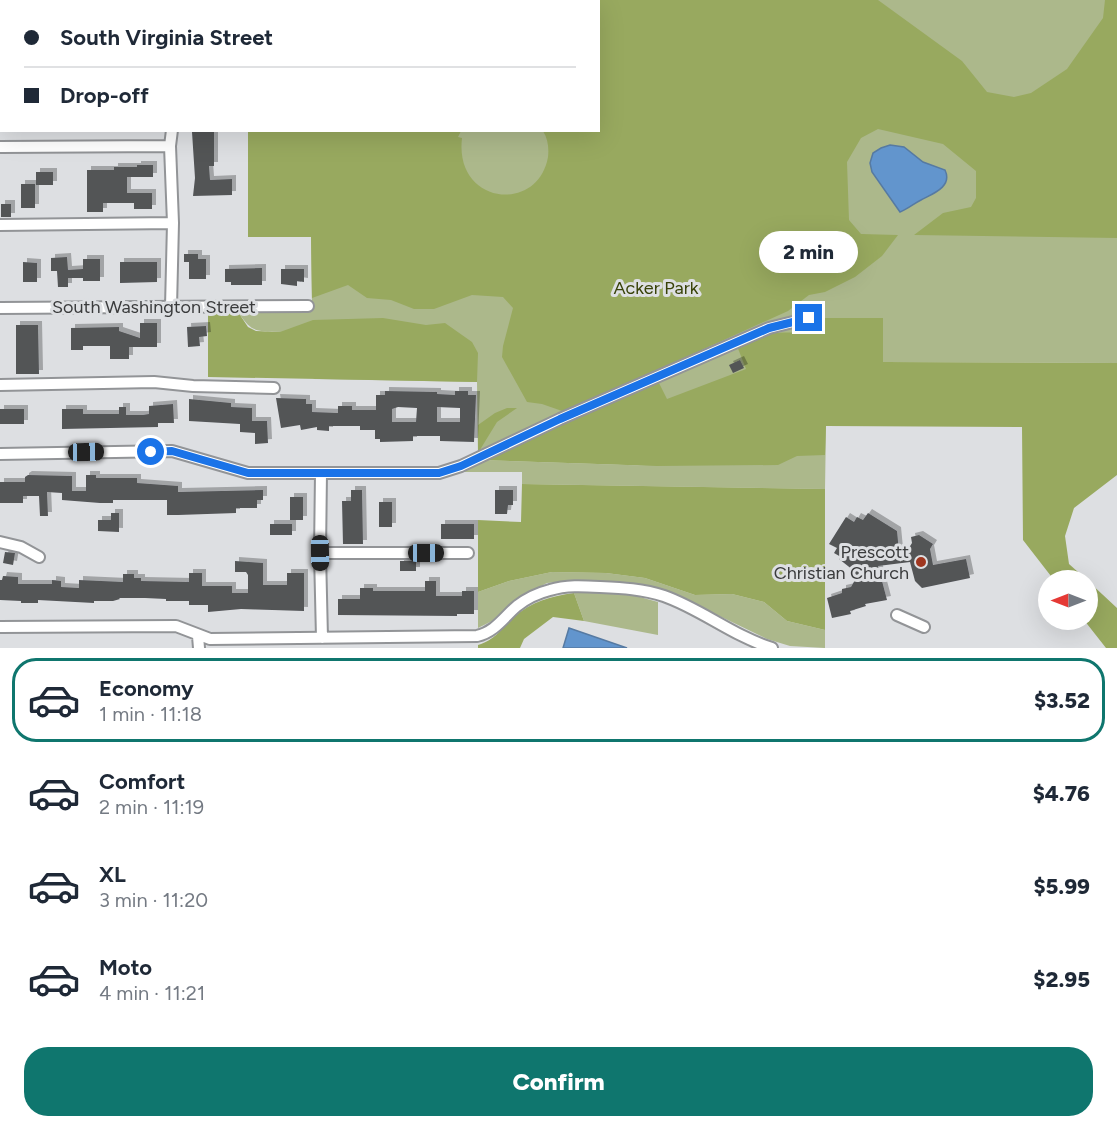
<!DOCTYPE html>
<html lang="en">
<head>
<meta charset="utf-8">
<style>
	body { margin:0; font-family:Figtree,sans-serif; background:#f6f6f7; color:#1f2937; height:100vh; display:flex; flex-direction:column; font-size:22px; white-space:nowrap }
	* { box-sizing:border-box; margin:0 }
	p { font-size:20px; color:#747a83 }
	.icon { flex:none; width:33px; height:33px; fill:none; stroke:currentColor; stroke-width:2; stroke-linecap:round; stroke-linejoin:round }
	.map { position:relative; height:648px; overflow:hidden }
	.side { display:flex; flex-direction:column; background:#fff; flex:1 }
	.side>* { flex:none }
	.hud { position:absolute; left:0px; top:0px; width:600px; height:132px; box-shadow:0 6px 24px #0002; display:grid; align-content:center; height:132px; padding:0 24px; background:#fff }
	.needle { width:39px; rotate:270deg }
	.tools { position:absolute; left:1038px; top:570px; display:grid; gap:12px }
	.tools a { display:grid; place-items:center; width:60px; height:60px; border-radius:50%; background:#fff; box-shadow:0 6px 24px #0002; font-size:30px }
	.end { position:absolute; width:27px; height:27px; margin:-14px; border:8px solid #1a73e8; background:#fff; box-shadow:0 0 0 3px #fff }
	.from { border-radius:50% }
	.bubble { position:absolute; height:42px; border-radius:21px; background:#fff; box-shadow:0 6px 24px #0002; font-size:20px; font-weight:800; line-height:42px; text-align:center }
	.car { position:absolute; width:18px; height:36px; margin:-18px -9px; border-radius:8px; box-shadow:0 0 4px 2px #0007; background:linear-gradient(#222 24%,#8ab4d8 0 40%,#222 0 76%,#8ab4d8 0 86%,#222 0) }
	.hud b { display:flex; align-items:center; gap:21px; height:57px; font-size:22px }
	.hud b+b { border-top:2px solid #e0e1e3 }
	.hud i { width:15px; height:15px; background:#1f2937 }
	ul { padding:10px 0 0; list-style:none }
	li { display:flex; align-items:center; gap:18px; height:84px; margin:0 12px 9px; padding:0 12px; border:3px solid transparent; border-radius:24px }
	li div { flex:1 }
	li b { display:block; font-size:22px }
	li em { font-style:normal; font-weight:800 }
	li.current { border-color:#0f766e }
	li>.icon { width:54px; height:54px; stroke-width:1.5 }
	.button { display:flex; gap:12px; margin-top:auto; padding:12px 24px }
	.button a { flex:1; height:69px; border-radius:24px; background:#0f766e; color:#fff; font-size:24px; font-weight:800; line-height:69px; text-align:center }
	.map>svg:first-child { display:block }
	.green { fill:#acb88b }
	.forest { fill:#98a95f }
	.water { fill:#6295cd; stroke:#567aa2; stroke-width:1.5 }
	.building { fill:#525457; fill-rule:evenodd; filter:url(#shadow) }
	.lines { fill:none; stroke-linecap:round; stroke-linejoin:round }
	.minor-casing { stroke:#929497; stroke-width:14 }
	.minor { stroke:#fff; stroke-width:10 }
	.route { stroke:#1a73e8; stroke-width:8 }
	.poi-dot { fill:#9f361f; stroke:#dddfe2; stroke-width:2 }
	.labels { text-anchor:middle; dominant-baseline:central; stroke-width:6; stroke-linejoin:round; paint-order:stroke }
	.park-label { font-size:18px; fill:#384208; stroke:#dddfe2 }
	.street-label { font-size:18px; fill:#3a3b3c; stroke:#dddfe2 }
	.poi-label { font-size:18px; fill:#3a3b3c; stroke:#dddfe2; text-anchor:end }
</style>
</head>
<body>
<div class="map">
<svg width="1117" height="648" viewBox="0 0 1117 648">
	<defs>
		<filter id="shadow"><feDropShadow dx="4" dy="-4" stdDeviation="0" flood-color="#0004"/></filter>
	</defs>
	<rect width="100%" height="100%" fill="#dddfe2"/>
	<path class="green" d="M209,0H1117V363L883,362L826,426L825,489L522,484V472H455L479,460L657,466L478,457L477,382L314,379L280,332C256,331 252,333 238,312L309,311L312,308L311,237H248V131L598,130V2H192Z
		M552,572L606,573L645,578L695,595L732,594L764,602L787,621L825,630V648L790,646L767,639L678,596L642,585L578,580L547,583L516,599L492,621L478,628V592L509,581Z
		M601,592L636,596L658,602V635L584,621L574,593Z"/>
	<path class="forest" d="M209,0H878L962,61L987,92L1014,97L1031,93L1067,69L1103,18L1105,0H1117V238L914,235L943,213L971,207L976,198V171L943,144L878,129L861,138L847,162L849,220L861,234L898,235L882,256L855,277L825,292L809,295L788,311L565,412L542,404L527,402L502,357L503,346L513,308L503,297L472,295L434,309H414L391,300L367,298L348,285L312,298L311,237H248V131H461L458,137L462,138C454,205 538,214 548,157C549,148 548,139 543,131L598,130V2H192Z
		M208,311L238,312L248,327L256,331L280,332L313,320L383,318L426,325L445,323L472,342L478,353L477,382L208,377Z
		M825,318H883V362L1117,363V475L1074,508L1065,536L1069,564L1087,580H1054L1023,540L1022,427L826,426L825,455L797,456L778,465L657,466L479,460L658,381L667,399L746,369L737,346C769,332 774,331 809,334Z
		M507,408H517L497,422L478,453V425L495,413Z
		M522,484L825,489V630L787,621L764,602L732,594L695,595L645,578L606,573L552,572L509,581L478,592V520L521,522Z
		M1088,581L1117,608V648H1106L1084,620H1088Z
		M574,593L584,621L553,617L524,639L520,648H478V645C498,638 499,630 514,617C531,602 551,596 574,593Z"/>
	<path class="water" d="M890,145L904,147L923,162L945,170C953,187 932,194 921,200C913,204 908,209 900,212L872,172L870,163L873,153L881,148Z
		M569,628L627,648H563Z"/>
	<path class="building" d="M194,130H214V166H209L210,180L232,179V195L193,196L195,178L192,132Z
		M137,165H153V177H127V193H152V209H134V203H103V212H87V170H114V167H137Z
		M36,172H53V185H36Z
		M21,184H35V208H21Z
		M1,204H11V217H1Z
		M184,254H198V259H206V279H189V262H184Z
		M67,257L68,270L83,269V259H100V281H83V278H68V287H58L57,271H51V258Z
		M23,262L37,263V282H23Z
		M120,262H157V282L120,283Z
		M262,268V285H231V282H225V269Z
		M281,269H304V282L297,281V286L281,284Z
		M140,323H157V347H129V359H110V346H83V350H71V328L119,327V331L140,338Z
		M16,325H38L39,374H16Z
		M206,326L207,336L199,337L200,346L188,347L187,327Z
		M740,360L744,368L733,373L729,365Z
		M385,391L437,392V394L455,395V391H468V395H476L474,442L440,441V436H413V441L380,442V439H375V430H360V426H329V431L317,430V427L301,430L300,425L281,428L276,398L306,399V404H312V412L338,413V406H352V410H376V395H385ZM398,407L417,408L416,422H392V409ZM437,407L460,408V422H437Z
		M189,399L231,403V407L252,408V421H267L268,443L255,444V433L240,432V424L189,421Z
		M173,404L174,423H158V427L62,429V409H83V414H119V407H126V415H143L149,414V406Z
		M0,409H24V424H0Z
		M28,475L72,476V491H86V475H96V478H137V483L178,486V492L263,490V500H257V508H236V513L178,515H167V500H113V503H100L62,500V493L47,492L48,516H40L39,496H23V503H0V482H25V477Z
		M351,490H362L363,544H343L342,501H351Z
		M495,490H513V505H508L507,514H495Z
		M290,497H303V520H290Z
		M379,502H392V527H379Z
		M111,513H119V532L98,531V520H111Z
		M868,513L897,531L900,562L912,543L911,537L919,535L933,544L930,549L933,565L966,559L970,578L922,588L915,581L910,562L878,566L887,600L865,604L866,606L850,611L851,614L832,618L827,598L842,593V589L851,587L855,580L853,570L839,559L841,557L834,553L837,548L829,544L846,517L854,522L857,517L863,520Z
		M270,524H292V535H270Z
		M441,524H474V539H441Z
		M5,552L15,553L13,565L3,563Z
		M235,561L263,563V585H287V573H304V611L241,609L208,612V605H189V601H166V599L145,598H119L120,599L113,601H94V603L38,600V603H21V601L0,600V580H2L3,576L18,577V584H52V580L61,581V587L79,588V580L123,582V574H134V578H141V581L189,582V573H202V586H232V593H248V575L246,572H235Z
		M400,561H416V571H400Z
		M425,581H436V596H462V591H474V614H457V616L338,615V599H360V588H373V591H425Z"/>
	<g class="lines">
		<g class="minor-casing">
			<path id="minor" d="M0,72H2
				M0,147L170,146
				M0,225L173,223
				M171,307L173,223L170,146L172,130
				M0,308L308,306
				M0,385L154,382L193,386L274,388
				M0,454L172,451L248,473H439L461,466L560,419L769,328L809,318
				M321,473L320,553L322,638
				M0,542L21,547L39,557
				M320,553H468
				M897,615L924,627
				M0,627L176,626L210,639L477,636C495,632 504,617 517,606C526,599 538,593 550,590C566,585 583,586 600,587C622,588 643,589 664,596C701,609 733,636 772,648
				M198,636L199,648"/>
		</g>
		<use href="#minor" class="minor"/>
	</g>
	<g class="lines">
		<path class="route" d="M151,452L172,451L248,473H439L461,466L560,419L769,328L809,318"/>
	</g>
	<circle class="poi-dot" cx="921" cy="562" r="6"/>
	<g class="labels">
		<g class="park-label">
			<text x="656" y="288">Acker Park</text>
		</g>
		<g class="street-label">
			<text x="154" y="307">South Washington Street</text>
		</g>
		<g class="poi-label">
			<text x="909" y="552">Prescott<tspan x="909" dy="21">Christian Church</tspan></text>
		</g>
	</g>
</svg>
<div class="tools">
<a><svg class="needle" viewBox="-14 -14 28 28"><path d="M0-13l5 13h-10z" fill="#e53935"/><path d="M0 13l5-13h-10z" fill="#747a83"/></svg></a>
</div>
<i class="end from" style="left:151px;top:452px"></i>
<i class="end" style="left:809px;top:318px"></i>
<div class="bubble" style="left:759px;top:231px;width:99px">2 min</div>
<i class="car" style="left:86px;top:452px;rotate:89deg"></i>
<i class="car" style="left:320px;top:553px;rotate:179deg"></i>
<i class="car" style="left:426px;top:553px;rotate:90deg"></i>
<div class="hud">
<b><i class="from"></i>South Virginia Street</b>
<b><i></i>Drop-off</b>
</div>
</div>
<section class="side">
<ul>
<li class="current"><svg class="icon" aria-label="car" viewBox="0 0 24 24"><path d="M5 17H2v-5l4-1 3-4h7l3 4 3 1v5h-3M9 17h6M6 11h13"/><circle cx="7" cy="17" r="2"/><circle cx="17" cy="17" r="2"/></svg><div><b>Economy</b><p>1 min · 11:18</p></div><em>$3.52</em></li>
<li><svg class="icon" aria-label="car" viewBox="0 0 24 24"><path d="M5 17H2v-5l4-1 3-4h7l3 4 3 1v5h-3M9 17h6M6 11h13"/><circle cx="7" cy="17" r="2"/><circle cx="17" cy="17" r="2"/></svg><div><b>Comfort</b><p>2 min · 11:19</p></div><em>$4.76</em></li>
<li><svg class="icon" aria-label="car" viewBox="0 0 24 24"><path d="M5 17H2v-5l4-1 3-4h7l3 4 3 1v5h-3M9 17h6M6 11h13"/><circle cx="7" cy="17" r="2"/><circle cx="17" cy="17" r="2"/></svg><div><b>XL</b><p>3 min · 11:20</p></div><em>$5.99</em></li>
<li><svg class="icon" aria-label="car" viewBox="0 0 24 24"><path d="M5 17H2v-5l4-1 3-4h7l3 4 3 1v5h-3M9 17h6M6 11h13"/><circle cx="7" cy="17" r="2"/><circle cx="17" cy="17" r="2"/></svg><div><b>Moto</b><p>4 min · 11:21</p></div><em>$2.95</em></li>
</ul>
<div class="button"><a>Confirm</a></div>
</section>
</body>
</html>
